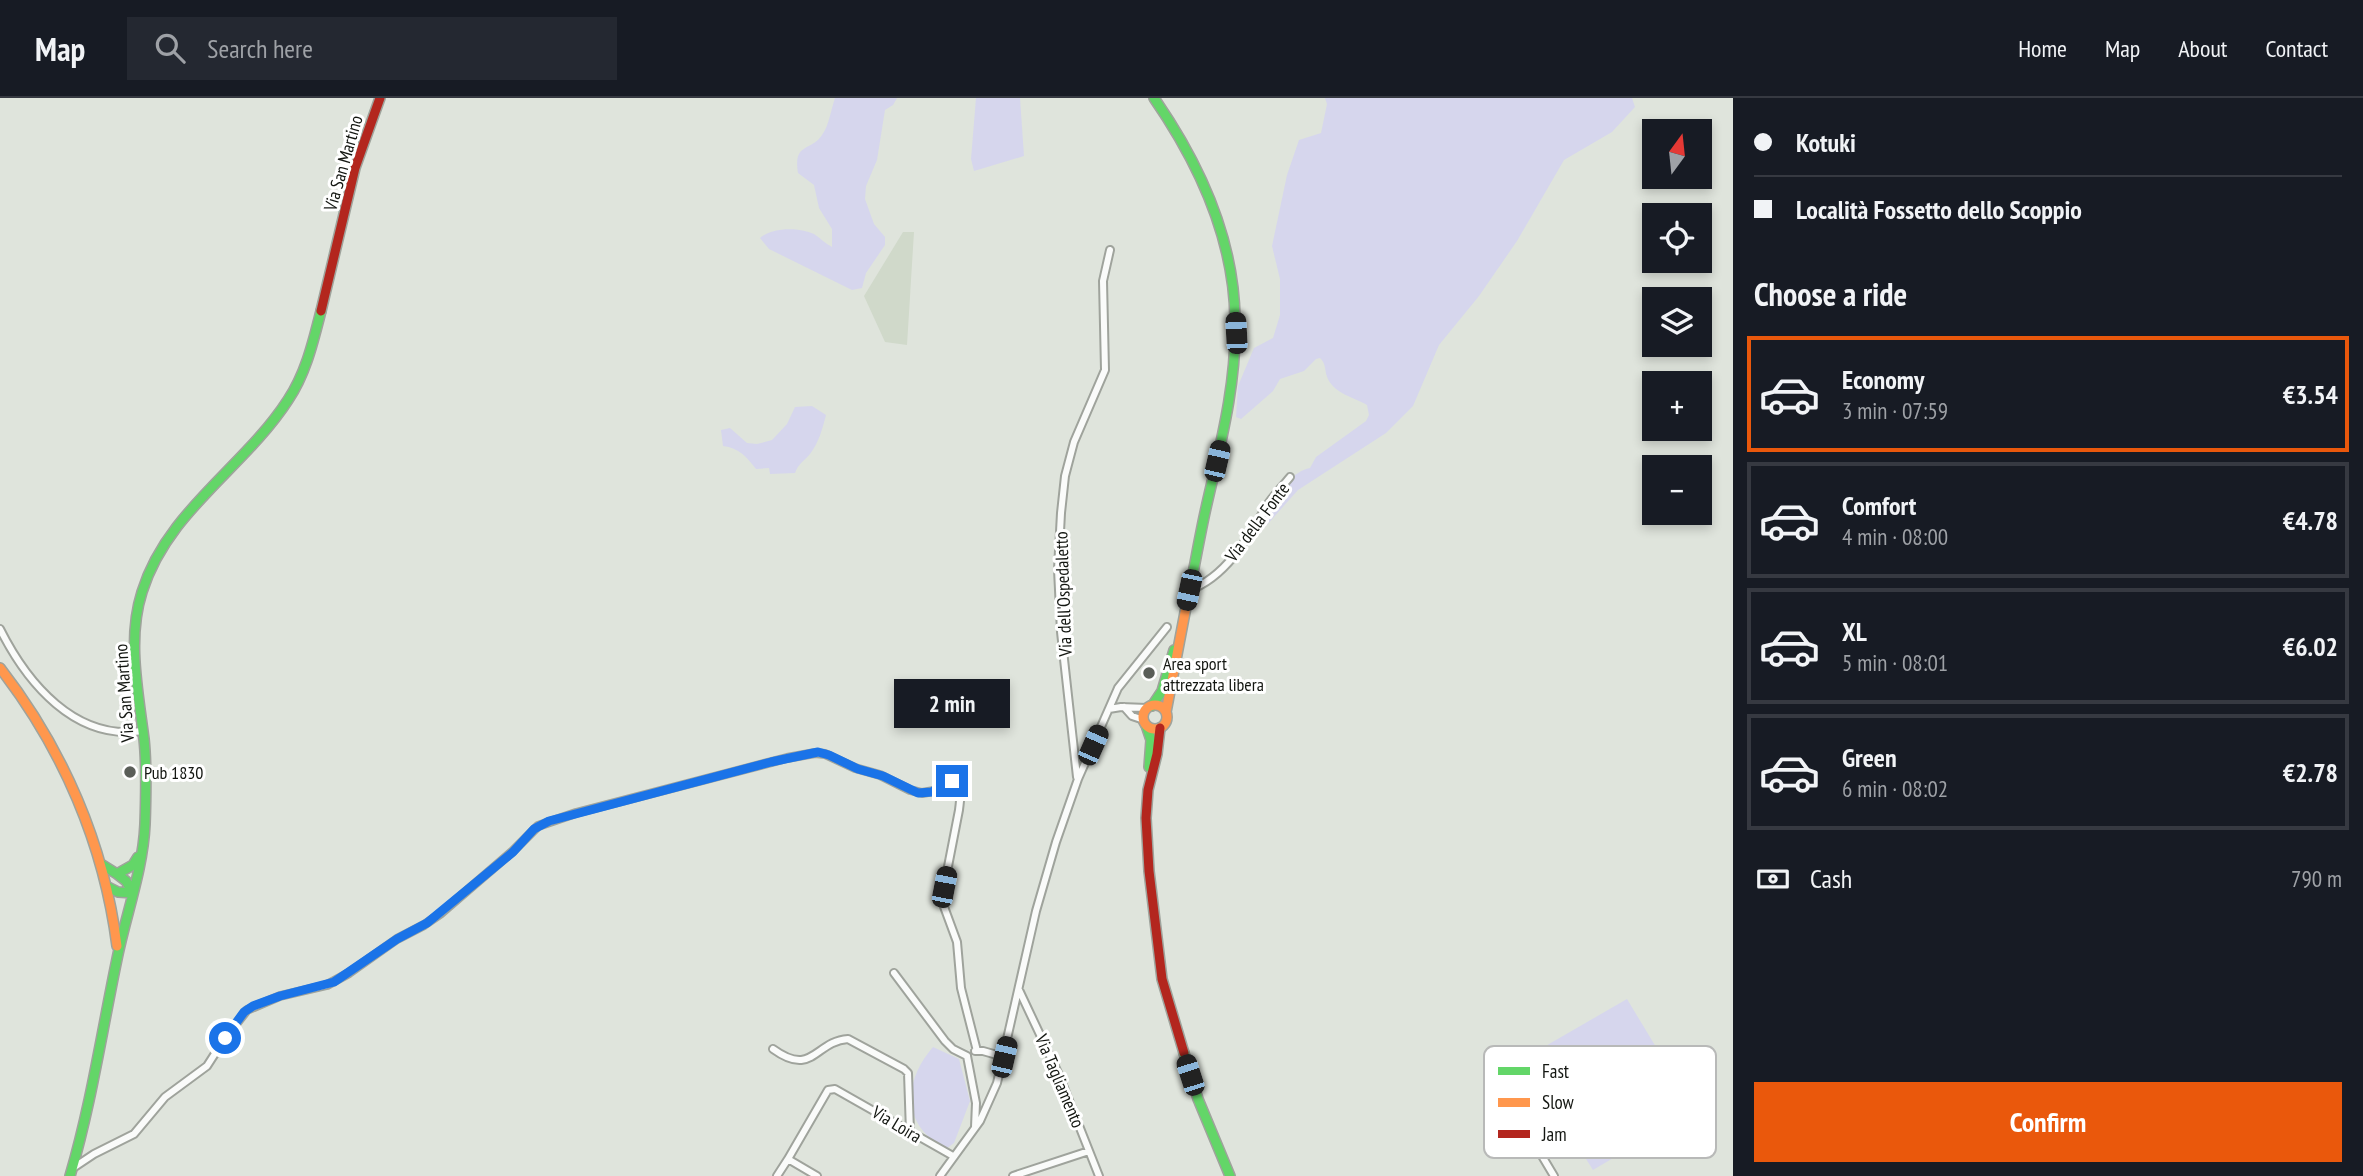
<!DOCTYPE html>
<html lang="en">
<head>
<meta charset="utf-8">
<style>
	body { margin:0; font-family:"PT Sans Narrow",sans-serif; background:#242831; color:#f1f3f6; height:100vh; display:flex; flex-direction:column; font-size:26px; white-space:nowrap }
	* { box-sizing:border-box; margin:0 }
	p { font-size:23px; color:#9ea1a6 }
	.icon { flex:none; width:38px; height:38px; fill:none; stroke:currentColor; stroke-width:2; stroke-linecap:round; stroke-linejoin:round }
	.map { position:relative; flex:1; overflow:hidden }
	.sheet { display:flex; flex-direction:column; background:#171b24; width:630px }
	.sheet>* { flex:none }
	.banner { display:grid; align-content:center; height:154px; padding:0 21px; background:#171b24 }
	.needle { width:46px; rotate:15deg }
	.tools { position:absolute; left:1642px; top:21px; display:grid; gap:14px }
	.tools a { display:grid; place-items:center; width:70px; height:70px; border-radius:0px; background:#171b24; box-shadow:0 4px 10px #0003; font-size:35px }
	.end { position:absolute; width:32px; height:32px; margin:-16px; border:9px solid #1a73e8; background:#fff; box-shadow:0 0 0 4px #fff }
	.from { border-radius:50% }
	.bubble { position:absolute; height:49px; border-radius:0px; background:#171b24; box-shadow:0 4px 10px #0003; font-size:23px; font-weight:800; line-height:49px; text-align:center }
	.car { position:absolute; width:21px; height:42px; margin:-21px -10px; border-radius:9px; box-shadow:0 0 5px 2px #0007; background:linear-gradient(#222 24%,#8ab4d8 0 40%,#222 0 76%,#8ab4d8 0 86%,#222 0) }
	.banner b { display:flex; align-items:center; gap:24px; height:66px; font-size:26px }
	.banner b+b { border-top:2px solid #363941 }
	.banner i { width:18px; height:18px; background:#f1f3f6 }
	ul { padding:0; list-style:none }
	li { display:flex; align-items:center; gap:21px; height:116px; margin:0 14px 10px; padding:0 7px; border:4px solid #363941; border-radius:0px }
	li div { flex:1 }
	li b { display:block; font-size:26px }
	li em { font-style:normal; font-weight:800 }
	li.selected { border-color:#ea580c }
	li>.icon { width:63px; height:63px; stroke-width:1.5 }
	h2 { padding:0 21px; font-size:32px; line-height:84px }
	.pay { display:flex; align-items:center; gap:18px; height:77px; padding:0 21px; font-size:26px }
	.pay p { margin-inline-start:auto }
	.action { display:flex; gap:14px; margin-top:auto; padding:14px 21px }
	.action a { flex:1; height:80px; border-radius:0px; background:#ea580c; color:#fff; font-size:28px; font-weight:800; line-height:80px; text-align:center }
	header { display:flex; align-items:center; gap:42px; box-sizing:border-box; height:98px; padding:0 35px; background:#171b24; border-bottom:2px solid #363941 }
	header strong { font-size:33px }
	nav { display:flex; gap:38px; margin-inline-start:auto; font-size:24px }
	.search { width:490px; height:63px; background:#242831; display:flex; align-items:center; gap:18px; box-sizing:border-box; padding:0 24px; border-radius:0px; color:#9ea1a6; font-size:26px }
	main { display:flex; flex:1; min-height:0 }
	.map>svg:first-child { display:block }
	.built { fill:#d0d9ca }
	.green { fill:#d6d6ed }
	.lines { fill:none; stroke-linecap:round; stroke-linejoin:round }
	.street-casing { stroke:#9fa39c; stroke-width:10 }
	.fast-casing { stroke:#9fa39c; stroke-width:12 }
	.slow-casing { stroke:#9fa39c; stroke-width:12 }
	.jam-casing { stroke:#9fa39c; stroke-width:12 }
	.street { stroke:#fafbfa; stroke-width:6 }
	.fast { stroke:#63d668; stroke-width:9 }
	.slow { stroke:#ff974d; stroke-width:9 }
	.jam { stroke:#b3261e; stroke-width:9 }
	.route { stroke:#1a73e8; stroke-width:9 }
	.poi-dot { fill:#5a5e58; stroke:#fff; stroke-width:2.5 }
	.labels { text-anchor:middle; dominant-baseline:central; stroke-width:6; stroke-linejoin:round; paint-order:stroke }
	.street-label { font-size:18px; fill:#131611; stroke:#fff }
	.poi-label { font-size:18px; fill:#131611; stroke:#fff; text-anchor:start }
	.key { fill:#fff; stroke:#b8b9b8; stroke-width:2 }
	.key-label { font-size:19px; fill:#131611 }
</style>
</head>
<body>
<header>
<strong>Map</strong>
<div class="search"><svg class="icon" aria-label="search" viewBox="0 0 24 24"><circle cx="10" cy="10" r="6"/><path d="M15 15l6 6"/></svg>Search here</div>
<nav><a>Home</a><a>Map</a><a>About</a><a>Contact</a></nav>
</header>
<main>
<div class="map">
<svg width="1733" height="1078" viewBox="0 0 1733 1078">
	<rect width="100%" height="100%" fill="#dfe4dc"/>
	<path class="built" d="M903,134H914L907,247L885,244L864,198Z"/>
	<path class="green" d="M835,0H897L893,7L885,12L877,62L866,88L865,101L874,126L885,139V147L866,175L862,190L852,192L769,151L760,140C772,129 799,129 814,136C820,140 826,146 832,149V131L819,110L814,87L798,75C793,44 811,54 822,37C829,28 831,11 835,0Z
		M976,0H1020L1024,58L974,73L971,61Z
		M1325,0H1632L1635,9L1612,34L1564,62L1517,143L1479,198L1439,247L1413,308L1386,335L1298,392L1265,429L1256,434C1267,414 1286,374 1310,370L1316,359L1366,323L1369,317L1367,307C1354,299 1335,296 1328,281C1324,273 1327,267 1320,260L1316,261L1304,273L1280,281L1273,293L1241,321L1236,319L1238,288L1254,250L1273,240L1280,217V181L1272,148L1287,77L1299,42L1321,35L1327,6Z
		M812,308L826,317C822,332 819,344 810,356C804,363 798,366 795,375L770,376L769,370L756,371C747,359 739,350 723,348L721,332L730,330L747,345L757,346L772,342L787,326L795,309Z
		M1627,901L1694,1012L1593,1072L1523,961Z
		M933,949L959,961L970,1003L954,1045L946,1051C939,1046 930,1041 924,1034C901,1007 912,973 933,949Z"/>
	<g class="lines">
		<g class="street-casing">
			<path id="street" d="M1189,492C1225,480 1248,440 1266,409C1272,399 1282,389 1290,379
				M0,531C27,585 75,643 142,633
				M1124,609L1132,618L1144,622
				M1109,611L1121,609L1147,610
				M1077,679L1061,534L1058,471L1061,415L1065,378L1074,344L1105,272L1103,183L1110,152
				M894,875L945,943L953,951L967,958
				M1019,892L1059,977L1099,1078
				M773,951C813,980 815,943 848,941L904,971L908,975L910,1034
				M975,953H983L1004,959
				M967,958L976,1005L975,1029
				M1522,994L1517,1005V1016L1554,1078
				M73,1070L94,1056L134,1036L165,999L207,968L225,940L247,912L280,898L327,887L349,875L397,841L424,827L440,816L513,753L538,728L576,715L787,660L815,655L825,656L855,670L880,677L910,692L922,695L934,693L948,683L955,684C963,691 960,702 959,712L944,789L943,806L957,844L961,890L977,953
				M777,1078L788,1061
				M817,1078L788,1061L828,992L835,991L953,1058
				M940,1078L980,1023L997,985L1036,813L1056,744L1078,681L1118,590L1167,529
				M1013,1078L1089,1053"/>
		</g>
		<g class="fast-casing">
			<path id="fast" d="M1154,0C1199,65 1234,140 1235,221C1237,286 1220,348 1206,410C1199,441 1194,473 1187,504
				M1152,608L1162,593L1174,552
				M1146,627L1151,642L1149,669
				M101,766L117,776L133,767L138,759
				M108,789L118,794L133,795L126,783L117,776
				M1184,955L1198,1001L1230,1078
				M70,1078C91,1007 102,933 117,861C126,816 143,772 145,726C146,698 147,669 144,641C138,593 127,541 142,494C167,413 244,370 288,302C306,275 313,244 321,213"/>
		</g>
		<g class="slow-casing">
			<path id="slow" d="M0,570C63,651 104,746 117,848
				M1143 619a12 12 0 1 1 24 0a12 12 0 1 1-24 0Z
				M1166,614L1187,504"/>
		</g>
		<g class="jam-casing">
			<path id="jam" d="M321,213L355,70L380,0
				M1160,630L1157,656L1148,692L1146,720L1149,773L1162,881L1184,955"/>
		</g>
		<use href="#street" class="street"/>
		<use href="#fast" class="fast"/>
		<use href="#slow" class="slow"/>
		<use href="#jam" class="jam"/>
	</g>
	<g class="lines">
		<path class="route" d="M225,940L244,914L253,908L280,898L334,884L397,841L427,825L513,754L534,731L549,723L771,664L818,654L829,657L858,671L883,678L918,695L932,694L945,685L952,683"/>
	</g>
	<g class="poi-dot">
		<circle cx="1149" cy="575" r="7"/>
		<circle cx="130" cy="674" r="7"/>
	</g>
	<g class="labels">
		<g class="street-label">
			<text transform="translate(343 65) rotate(-74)">Via San Martino</text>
			<text transform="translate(1257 424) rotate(-53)">Via della Fonte</text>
			<text transform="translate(1063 496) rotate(-92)">Via dell'Ospedaletto</text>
			<text transform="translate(124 595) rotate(-94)">Via San Martino</text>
			<text transform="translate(1060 983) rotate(67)">Via Tagliamento</text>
			<text transform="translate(897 1026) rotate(31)">Via Loira</text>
		</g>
		<g class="poi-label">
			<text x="1163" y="565">Area sport<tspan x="1163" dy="21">attrezzata libera</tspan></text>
			<text x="144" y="674">Pub 1830</text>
		</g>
	</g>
	<rect x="1484" y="948" width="232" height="112" rx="10" class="key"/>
	<rect x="1498" y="969" width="32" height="8" fill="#63d668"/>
	<rect x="1498" y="1000" width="32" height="9" fill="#ff974d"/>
	<rect x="1498" y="1032" width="32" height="8" fill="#b3261e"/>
	<g class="key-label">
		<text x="1542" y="980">Fast</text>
		<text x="1542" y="1011">Slow</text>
		<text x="1542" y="1043">Jam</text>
	</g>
</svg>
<div class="tools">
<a><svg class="needle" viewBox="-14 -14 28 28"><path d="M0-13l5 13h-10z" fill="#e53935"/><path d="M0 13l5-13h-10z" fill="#9ea1a6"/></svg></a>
<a><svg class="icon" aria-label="locate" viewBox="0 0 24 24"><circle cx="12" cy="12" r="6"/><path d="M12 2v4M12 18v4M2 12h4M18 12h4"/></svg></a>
<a><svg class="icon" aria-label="layers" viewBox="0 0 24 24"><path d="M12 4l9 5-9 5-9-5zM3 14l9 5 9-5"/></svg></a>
<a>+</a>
<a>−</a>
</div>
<i class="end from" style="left:225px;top:940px"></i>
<i class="end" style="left:952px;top:683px"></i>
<div class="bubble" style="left:894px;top:581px;width:116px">2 min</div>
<i class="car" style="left:1236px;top:235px;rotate:357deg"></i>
<i class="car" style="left:1217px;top:363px;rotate:13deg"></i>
<i class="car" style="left:1189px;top:492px;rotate:192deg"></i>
<i class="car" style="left:1093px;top:647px;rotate:24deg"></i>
<i class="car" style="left:944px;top:789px;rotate:11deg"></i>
<i class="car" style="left:1004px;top:959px;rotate:13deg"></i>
<i class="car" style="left:1190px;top:977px;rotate:342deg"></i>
</div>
<section class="sheet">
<div class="banner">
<b><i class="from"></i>Kotuki</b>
<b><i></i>Località Fossetto dello Scoppio</b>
</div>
<h2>Choose a ride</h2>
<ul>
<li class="selected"><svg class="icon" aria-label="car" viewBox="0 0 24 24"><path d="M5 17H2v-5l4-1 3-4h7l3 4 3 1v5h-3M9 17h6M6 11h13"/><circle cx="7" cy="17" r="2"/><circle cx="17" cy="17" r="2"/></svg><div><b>Economy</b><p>3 min · 07:59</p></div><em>€3.54</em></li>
<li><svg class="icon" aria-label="car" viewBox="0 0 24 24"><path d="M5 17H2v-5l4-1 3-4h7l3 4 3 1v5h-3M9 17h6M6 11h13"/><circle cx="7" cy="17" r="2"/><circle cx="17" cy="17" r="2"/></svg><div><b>Comfort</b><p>4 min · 08:00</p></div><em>€4.78</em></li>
<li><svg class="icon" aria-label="car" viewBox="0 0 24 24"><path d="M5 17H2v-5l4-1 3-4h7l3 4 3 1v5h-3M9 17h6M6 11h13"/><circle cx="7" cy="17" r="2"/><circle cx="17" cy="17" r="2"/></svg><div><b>XL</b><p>5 min · 08:01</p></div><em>€6.02</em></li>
<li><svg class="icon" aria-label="car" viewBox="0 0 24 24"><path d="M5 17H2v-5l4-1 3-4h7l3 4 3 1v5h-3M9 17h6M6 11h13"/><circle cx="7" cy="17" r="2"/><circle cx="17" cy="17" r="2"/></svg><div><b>Green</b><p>6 min · 08:02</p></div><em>€2.78</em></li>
</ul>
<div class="pay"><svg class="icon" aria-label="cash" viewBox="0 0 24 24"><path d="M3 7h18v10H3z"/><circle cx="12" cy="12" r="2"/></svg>Cash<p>790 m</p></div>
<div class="action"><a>Confirm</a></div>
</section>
</main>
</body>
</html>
